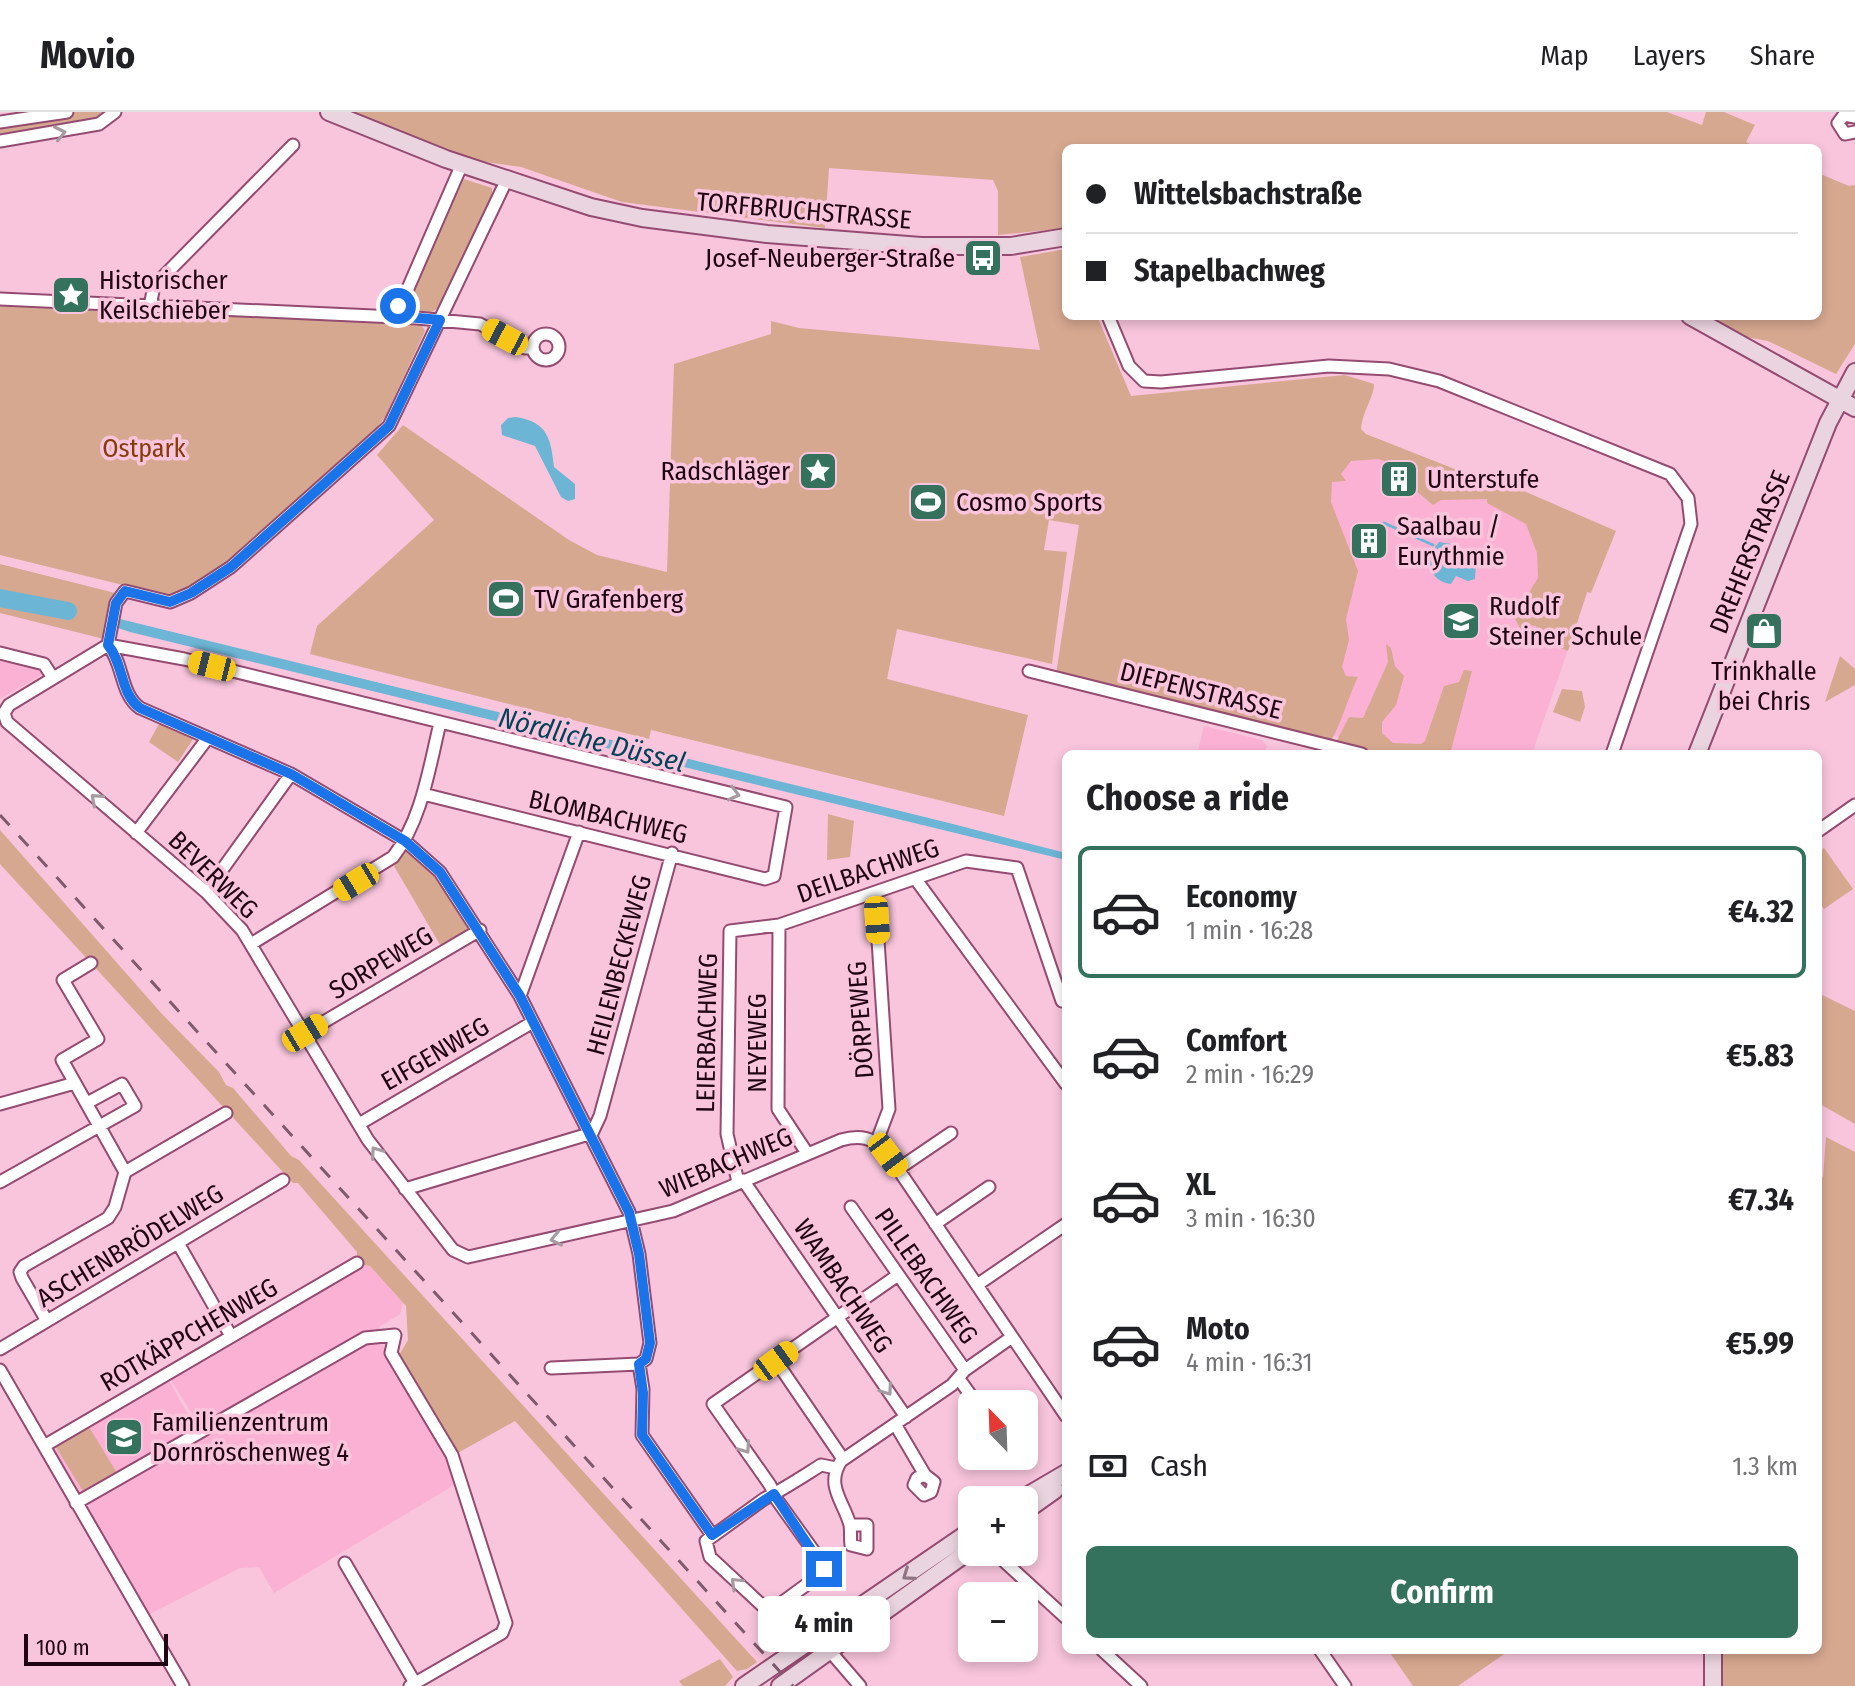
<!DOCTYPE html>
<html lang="en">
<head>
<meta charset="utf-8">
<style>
	body { margin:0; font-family:"Fira Sans Condensed",sans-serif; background:#f2f2f2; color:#202124; height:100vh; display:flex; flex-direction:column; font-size:30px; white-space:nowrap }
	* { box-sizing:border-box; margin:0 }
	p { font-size:26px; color:#757577 }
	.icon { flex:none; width:44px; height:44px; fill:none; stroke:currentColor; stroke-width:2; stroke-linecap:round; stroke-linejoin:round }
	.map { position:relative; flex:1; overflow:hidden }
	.side { position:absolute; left:1062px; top:638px; width:760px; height:904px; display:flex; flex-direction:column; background:#fff; border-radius:12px; box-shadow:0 4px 12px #0003 }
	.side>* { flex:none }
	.hud { position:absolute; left:1062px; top:32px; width:760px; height:176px; border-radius:12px; box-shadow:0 4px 12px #0003; display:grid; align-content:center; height:176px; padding:0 24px; background:#fff }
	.needle { width:52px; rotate:337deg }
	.controls { position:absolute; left:958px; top:1278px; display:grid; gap:16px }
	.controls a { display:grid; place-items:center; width:80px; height:80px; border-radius:12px; background:#fff; box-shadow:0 4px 12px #0003; font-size:40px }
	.scale { position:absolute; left:24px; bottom:20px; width:144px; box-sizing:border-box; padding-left:8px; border:4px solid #200414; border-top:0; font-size:22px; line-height:28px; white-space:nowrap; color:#200414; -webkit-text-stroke:6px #f8c5dc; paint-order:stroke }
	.end { position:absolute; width:36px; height:36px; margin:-18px; border:10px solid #1a73e8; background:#fff; box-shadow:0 0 0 4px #fff }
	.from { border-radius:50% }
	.bubble { position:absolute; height:56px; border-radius:12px; background:#fff; box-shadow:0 4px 12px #0003; font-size:26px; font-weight:700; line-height:56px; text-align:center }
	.car { position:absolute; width:24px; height:48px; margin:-24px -12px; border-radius:10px; box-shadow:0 0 6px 2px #0007; background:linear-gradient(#f5c518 24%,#345 0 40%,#f5c518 0 76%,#345 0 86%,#f5c518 0) }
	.hud b { display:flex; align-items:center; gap:28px; height:76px; font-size:30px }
	.hud b+b { border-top:2px solid #e0e0e0 }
	.hud i { width:20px; height:20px; background:#202124 }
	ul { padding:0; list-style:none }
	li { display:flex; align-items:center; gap:24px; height:132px; margin:0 16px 12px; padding:0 8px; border:4px solid transparent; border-radius:12px }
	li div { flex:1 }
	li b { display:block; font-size:30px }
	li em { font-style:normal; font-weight:700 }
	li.on { border-color:#35725e }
	li>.icon { width:72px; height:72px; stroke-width:1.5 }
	h2 { padding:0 24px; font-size:36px; line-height:96px }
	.pay { display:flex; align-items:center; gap:20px; height:88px; padding:0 24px; font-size:30px }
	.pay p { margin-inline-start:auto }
	.button { display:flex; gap:16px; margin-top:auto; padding:16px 24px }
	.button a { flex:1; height:92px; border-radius:12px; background:#35725e; color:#fff; font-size:32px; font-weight:700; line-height:92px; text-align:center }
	header { display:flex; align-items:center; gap:48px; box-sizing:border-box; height:112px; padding:0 40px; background:#fff; border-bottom:2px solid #e0e0e0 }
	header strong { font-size:38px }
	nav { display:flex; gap:44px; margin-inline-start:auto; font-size:28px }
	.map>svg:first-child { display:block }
	.built { fill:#fab1d4 }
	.green { fill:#d7a890 }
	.water { fill:#6db5d5 }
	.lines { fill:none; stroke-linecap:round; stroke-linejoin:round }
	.stream { stroke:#6db5d5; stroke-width:3 }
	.river { stroke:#6db5d5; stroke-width:18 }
	.street-casing { stroke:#944b71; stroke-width:15 }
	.secondary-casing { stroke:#944b71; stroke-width:20 }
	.street { stroke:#fff; stroke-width:11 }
	.secondary { stroke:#ead4df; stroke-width:16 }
	.rail { stroke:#7f596c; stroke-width:3; stroke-dasharray:14 14; stroke-linecap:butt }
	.oneway { stroke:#a69ba1 }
	.oneway2 { stroke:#8f7684 }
	.route { stroke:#1a73e8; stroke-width:10 }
	.labels { text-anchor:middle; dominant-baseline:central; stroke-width:7; stroke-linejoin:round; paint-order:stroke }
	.street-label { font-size:26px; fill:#200414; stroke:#f8c5dc }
	.poi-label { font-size:26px; fill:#200414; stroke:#f8c5dc; text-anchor:start }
	.park-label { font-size:26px; fill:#853c06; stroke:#f8c5dc }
	.water-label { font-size:28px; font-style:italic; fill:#004258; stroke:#f8c5dc }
</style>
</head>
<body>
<header>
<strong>Movio</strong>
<nav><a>Map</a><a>Layers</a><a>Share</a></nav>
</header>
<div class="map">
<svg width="1855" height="1574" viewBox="0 0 1855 1574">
	<rect width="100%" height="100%" fill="#f8c5dc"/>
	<path class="built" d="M1363,324L1608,421L1532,642H1407L1318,620V365Z
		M0,547L39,557L45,561L0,587Z
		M1204,614L1262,628L1267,634L1264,642H1197Z
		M362,1153L370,1154L403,1191L400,1202L379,1215L381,1230L449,1349L456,1372L274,1481L259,1455L240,1456L146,1504L81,1393L201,1316L168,1263Z
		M168,1267L195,1315L80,1382L52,1334Z"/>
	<path class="green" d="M77,0H111L105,6L0,27V13Z
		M337,0H1667L1702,13L1706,0H1724L1755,13L1746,30L1759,36H1066V116L998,123V79L993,68L829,56L825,116L622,90L521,55L458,46Z
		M1818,61L1849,74L1855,73V232L1836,262L1768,229L1740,224L1704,204H1818Z
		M464,67L492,76V84L437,197L427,202H408L403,192Z
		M1066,137V204H1097L1131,284L1345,263L1374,272C1374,286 1363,297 1361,317L1366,322L1485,369H1501L1616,419L1591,481L1587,480L1568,539L1543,529L1536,514L1524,512L1521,518L1514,505L1538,466L1537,441L1526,412L1487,391V387L1441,388L1433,393L1415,378L1412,365L1405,357L1379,347L1351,349L1341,362L1346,369L1332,370L1331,390L1358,459L1346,507L1349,528L1342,555L1346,564L1358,565C1347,588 1343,607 1331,629L1056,562L1079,413L1049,408L1044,438L1067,440L1052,552L897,517L887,567L1028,603L1004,704L651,618L649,627L310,542L317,514L434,408L377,343L403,313L569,428L597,443L667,460L674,252L771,222V209L799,216L1040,238L1020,145Z
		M19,192L370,210L371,207L420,211L425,219L385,305L373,321C334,355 212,479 168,484L0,443V194Z
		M0,452L115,481L104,527L0,501Z
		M1386,532L1391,536L1395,554L1404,564L1396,593L1382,610V621L1393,631L1421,632L1425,629L1444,574L1459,570L1464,558L1472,559L1450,642H1382L1336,630L1349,605L1363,606L1388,550Z
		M1840,544L1855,557V573L1825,590Z
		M1562,577L1582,579L1585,595L1580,610L1553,600Z
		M160,610L193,627L178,650L149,630Z
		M828,702L854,709L850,745L827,748Z
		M0,718L162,902L219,960L226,973L233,976L291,1044L299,1048L757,1550L747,1557L737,1559L515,1309L456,1342L399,1243L408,1228L406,1194L370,1154L357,1152V1140L298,1071H293L0,752Z
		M409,736L433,756L471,816L442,836L394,754Z
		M1824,736L1853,777L1824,797L1818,788V741Z
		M1818,881L1855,899V1012L1818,991Z
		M1826,1025L1855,1040V1574H1720V1538H1818V1066L1823,1065Z
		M89,1315L117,1361L84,1381L56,1335Z
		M1388,1538H1510L1458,1574H1413Z
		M720,1547L733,1565L725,1574H683L679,1569Z"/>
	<path class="water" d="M516,305C548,310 551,327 554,355L575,372V387L568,389L561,385L535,334L502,323L501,313L508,306Z
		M1439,430L1457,433L1476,451L1475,467L1468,469L1456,464L1451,472C1434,470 1429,457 1429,443Z
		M120,507L945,710L1066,741V748L130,520L118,516Z"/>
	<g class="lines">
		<path class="stream" d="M1384,411L1433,433"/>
		<path class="river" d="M0,486L68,499"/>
		<g class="street-casing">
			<path id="street" d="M1855,5L1844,3L1838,11L1845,22L1855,20
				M0,10L67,0
				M0,29L99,12L115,0
				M0,187L417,206L480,212L525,236H532
				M150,194L154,174L293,33
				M396,204L462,52
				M1108,204L1129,254L1144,269L1161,270L1329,254L1389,257L1439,269L1670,362L1688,386L1691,412L1612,642
				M533 235a13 13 0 1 1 26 0a13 13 0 1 1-26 0Z
				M108,533L9,593L4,601L7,610L206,780L242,818L368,1028L453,1138L468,1145L673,1099L841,1028C872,1019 881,1034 898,1057L1066,1304
				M108,533C124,552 120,582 140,596L291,662L405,729L440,760L520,884L629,1100L639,1142L650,1231L646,1247L639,1252L643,1277L642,1323L712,1423
				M108,533L184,547L786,695L774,764L765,767L423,682
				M108,533L116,491L125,479L170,490L191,481L231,455L389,314L508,65
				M0,541L44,552L53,566
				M1029,559L1362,642
				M1818,719L1855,693
				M136,721L207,627
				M917,769L1066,972
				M206,780L291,662
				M875,782L889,997L877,1029
				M779,813L778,997L807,1041
				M251,832L393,745C422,708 429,656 440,611
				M91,851L63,868L98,927L62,948L125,1060
				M520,884L579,720
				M305,921L480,818
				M0,992L75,971
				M359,1012L533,910
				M898,1057L951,1021
				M743,1068L906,1305
				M0,1070L135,994L122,972L87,991
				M738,1070L727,1022L730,819L779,813L966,749L1017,756L1062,889
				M405,1077L592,1021L600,1004L672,741
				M851,1095L965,1258
				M935,1112L989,1075
				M178,1131L231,1224
				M977,1173L1066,1112
				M47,1209L22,1166L20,1160L24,1154L108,1106L115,1095L125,1060L226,1001
				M0,1237L283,1068
				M776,1249L843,1347
				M551,1256L639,1252
				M0,1258L183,1574
				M959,1267L977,1292
				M895,1312L925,1363L934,1370L931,1380L924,1383L914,1373L917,1366L925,1363
				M44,1334L357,1151
				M836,1356L821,1353C802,1365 784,1377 764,1387L706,1429L710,1445L766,1497L776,1495L821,1462L825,1455L777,1388L770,1373L713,1292L898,1163
				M76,1391L365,1226L395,1223L391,1241L452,1343L506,1511L502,1521L410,1574
				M850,1413H867V1437L851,1433C850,1427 851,1419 850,1413C844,1390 825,1374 841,1349L952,1273L965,1258L1012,1225
				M994,1440L1066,1506
				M345,1451L415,1571
				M829,1538L860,1574
				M1102,1538L1141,1574
				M1320,1538L1345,1574"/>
		</g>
		<g class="secondary-casing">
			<path id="secondary" d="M329,0L446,47L591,95L642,106L767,122L921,134H1011L1066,125
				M1690,204L1855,296
				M1697,642L1828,311L1855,260
				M1020,1388L1066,1361
				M1024,1400L1055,1378
				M1713,1538V1574
				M744,1574L972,1418
				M780,1574L972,1437"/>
		</g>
		<use href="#street" class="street"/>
		<use href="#secondary" class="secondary"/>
		<path class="rail" d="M0,703L793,1574"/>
	</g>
	<defs><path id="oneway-chevron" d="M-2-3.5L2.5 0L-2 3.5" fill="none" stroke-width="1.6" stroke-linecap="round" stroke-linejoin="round" transform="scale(2)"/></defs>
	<g class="oneway">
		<use href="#oneway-chevron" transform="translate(60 21) rotate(-12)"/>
		<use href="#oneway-chevron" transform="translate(734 682) rotate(14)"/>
		<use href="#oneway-chevron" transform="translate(96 687) rotate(-139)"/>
		<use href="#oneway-chevron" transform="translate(376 1040) rotate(-125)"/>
		<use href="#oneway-chevron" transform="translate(556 1127) rotate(168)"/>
		<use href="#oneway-chevron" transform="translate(887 1278) rotate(55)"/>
		<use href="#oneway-chevron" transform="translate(745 1336) rotate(55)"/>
		<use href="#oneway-chevron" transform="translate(736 1471) rotate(-136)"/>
	</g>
	<use class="oneway2" href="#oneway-chevron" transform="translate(908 1463) rotate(145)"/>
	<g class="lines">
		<path class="route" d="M398,194L396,204L440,208L389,314L231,455L191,481L170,490L125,479L116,491L108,533C124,552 120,582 140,596L291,662L405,729L440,760L520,884L629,1100L639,1142L650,1231L646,1247L639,1252L643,1281L642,1323L712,1423L774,1382L824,1457"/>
	</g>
	<defs>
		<g id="bus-square" transform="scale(2)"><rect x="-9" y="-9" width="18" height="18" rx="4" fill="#35725e" stroke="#f8c5dc"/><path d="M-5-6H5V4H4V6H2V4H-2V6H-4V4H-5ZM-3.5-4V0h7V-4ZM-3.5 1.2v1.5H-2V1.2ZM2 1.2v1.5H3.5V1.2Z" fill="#fff"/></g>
		<g id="sight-square" transform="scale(2)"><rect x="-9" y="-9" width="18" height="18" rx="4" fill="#35725e" stroke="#f8c5dc"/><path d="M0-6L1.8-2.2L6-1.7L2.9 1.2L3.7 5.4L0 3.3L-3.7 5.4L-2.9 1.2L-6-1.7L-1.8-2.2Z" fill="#fff"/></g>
		<g id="building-square" transform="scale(2)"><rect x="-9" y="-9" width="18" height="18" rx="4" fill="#35725e" stroke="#f8c5dc"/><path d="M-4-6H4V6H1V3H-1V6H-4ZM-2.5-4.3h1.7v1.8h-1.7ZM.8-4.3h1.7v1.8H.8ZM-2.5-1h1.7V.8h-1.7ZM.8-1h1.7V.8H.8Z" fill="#fff"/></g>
		<g id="stadium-square" transform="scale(2)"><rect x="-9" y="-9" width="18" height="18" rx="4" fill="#35725e" stroke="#f8c5dc"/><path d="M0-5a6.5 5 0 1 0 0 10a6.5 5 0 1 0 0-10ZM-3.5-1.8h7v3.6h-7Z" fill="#fff"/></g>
		<g id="school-square" transform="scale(2)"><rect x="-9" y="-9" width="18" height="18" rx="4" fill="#35725e" stroke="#f8c5dc"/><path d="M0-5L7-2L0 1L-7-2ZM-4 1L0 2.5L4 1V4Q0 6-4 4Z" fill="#fff"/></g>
		<g id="shop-square" transform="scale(2)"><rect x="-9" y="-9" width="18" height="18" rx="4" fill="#35725e" stroke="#f8c5dc"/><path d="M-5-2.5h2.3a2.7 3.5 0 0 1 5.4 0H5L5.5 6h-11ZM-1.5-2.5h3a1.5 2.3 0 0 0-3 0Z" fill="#fff"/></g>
	</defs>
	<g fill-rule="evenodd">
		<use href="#bus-square" x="983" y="146"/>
		<use href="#sight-square" x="71" y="183"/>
		<use href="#sight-square" x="818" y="359"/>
		<use href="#building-square" x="1399" y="367"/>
		<use href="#stadium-square" x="928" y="390"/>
		<use href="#building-square" x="1369" y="429"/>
		<use href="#stadium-square" x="506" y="487"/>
		<use href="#school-square" x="1461" y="509"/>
		<use href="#shop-square" x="1764" y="519"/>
		<use href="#school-square" x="124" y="1325"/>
	</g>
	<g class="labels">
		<g class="street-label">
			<text transform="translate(804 99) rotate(5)">TORFBRUCHSTRASSE</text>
			<text transform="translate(1750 440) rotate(-68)">DREHERSTRASSE</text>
			<text transform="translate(1201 579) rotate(14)">DIEPENSTRASSE</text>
			<text transform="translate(608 705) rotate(13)">BLOMBACHWEG</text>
			<text transform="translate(868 759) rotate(-19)">DEILBACHWEG</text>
			<text transform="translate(213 763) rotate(44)">BEVERWEG</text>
			<text transform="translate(381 851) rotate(-31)">SORPEWEG</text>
			<text transform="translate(619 853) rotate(-75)">HEILENBECKEWEG</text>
			<text transform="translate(861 908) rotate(-94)">DÖRPEWEG</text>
			<text transform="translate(707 921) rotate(-89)">LEIERBACHWEG</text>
			<text transform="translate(757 931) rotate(-90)">NEYEWEG</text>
			<text transform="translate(435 942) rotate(-30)">EIFGENWEG</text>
			<text transform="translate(726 1051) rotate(-23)">WIEBACHWEG</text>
			<text transform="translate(130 1134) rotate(-31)">ASCHENBRÖDELWEG</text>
			<text transform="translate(926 1164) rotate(55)">PILLEBACHWEG</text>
			<text transform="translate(843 1174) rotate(56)">WAMBACHWEG</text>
			<text transform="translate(189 1223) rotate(-30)">ROTKÄPPCHENWEG</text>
		</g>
		<g class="poi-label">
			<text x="955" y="146" text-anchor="end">Josef-Neuberger-Straße</text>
			<text x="99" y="168">Historischer<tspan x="99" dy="30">Keilschieber</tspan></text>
			<text x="790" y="359" text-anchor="end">Radschläger</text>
			<text x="1427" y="367">Unterstufe</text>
			<text x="956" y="390">Cosmo Sports</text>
			<text x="1397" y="414">Saalbau /<tspan x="1397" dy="30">Eurythmie</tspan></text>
			<text x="534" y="487">TV Grafenberg</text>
			<text x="1489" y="494">Rudolf<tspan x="1489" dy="30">Steiner Schule</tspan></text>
			<text x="1764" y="559" text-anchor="middle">Trinkhalle<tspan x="1764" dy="30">bei Chris</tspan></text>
			<text x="152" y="1310">Familienzentrum<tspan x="152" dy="30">Dornröschenweg 4</tspan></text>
		</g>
		<g class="park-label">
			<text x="144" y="336">Ostpark</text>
		</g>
		<g class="water-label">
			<text transform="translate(592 628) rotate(14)">Nördliche Düssel</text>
		</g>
	</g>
</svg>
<div class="controls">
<a><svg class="needle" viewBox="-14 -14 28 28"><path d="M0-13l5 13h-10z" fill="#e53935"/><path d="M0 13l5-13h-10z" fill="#757577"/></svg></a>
<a>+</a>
<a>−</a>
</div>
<div class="scale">100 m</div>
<i class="end from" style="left:398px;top:194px"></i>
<i class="end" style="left:824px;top:1457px"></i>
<div class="bubble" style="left:758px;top:1484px;width:132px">4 min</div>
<i class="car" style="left:505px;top:225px;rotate:298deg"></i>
<i class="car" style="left:212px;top:554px;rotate:284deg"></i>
<i class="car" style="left:356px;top:770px;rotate:239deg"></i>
<i class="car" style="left:877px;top:808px;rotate:176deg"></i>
<i class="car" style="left:305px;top:921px;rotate:59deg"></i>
<i class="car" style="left:888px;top:1043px;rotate:143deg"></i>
<i class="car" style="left:776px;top:1249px;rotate:54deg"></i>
<div class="hud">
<b><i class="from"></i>Wittelsbachstraße</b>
<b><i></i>Stapelbachweg</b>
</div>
<section class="side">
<h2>Choose a ride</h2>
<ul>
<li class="on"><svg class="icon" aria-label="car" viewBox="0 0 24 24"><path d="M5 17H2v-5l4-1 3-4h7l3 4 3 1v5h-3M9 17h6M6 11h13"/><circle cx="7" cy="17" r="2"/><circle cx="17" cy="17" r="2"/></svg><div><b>Economy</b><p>1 min · 16:28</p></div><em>€4.32</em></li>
<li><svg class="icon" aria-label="car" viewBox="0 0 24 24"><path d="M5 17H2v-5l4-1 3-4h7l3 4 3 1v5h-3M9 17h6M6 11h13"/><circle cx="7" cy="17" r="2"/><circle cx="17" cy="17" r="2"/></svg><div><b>Comfort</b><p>2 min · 16:29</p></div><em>€5.83</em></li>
<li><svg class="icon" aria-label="car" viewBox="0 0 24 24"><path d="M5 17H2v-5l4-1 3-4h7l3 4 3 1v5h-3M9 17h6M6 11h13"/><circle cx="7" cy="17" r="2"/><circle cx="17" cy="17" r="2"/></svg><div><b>XL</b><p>3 min · 16:30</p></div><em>€7.34</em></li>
<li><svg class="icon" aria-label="car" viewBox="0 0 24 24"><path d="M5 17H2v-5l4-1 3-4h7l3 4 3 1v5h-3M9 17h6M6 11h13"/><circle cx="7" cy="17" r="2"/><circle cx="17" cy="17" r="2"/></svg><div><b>Moto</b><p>4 min · 16:31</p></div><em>€5.99</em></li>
</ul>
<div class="pay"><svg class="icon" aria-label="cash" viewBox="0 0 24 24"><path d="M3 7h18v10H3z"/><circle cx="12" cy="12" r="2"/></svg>Cash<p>1.3 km</p></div>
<div class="button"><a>Confirm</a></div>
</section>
</div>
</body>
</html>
